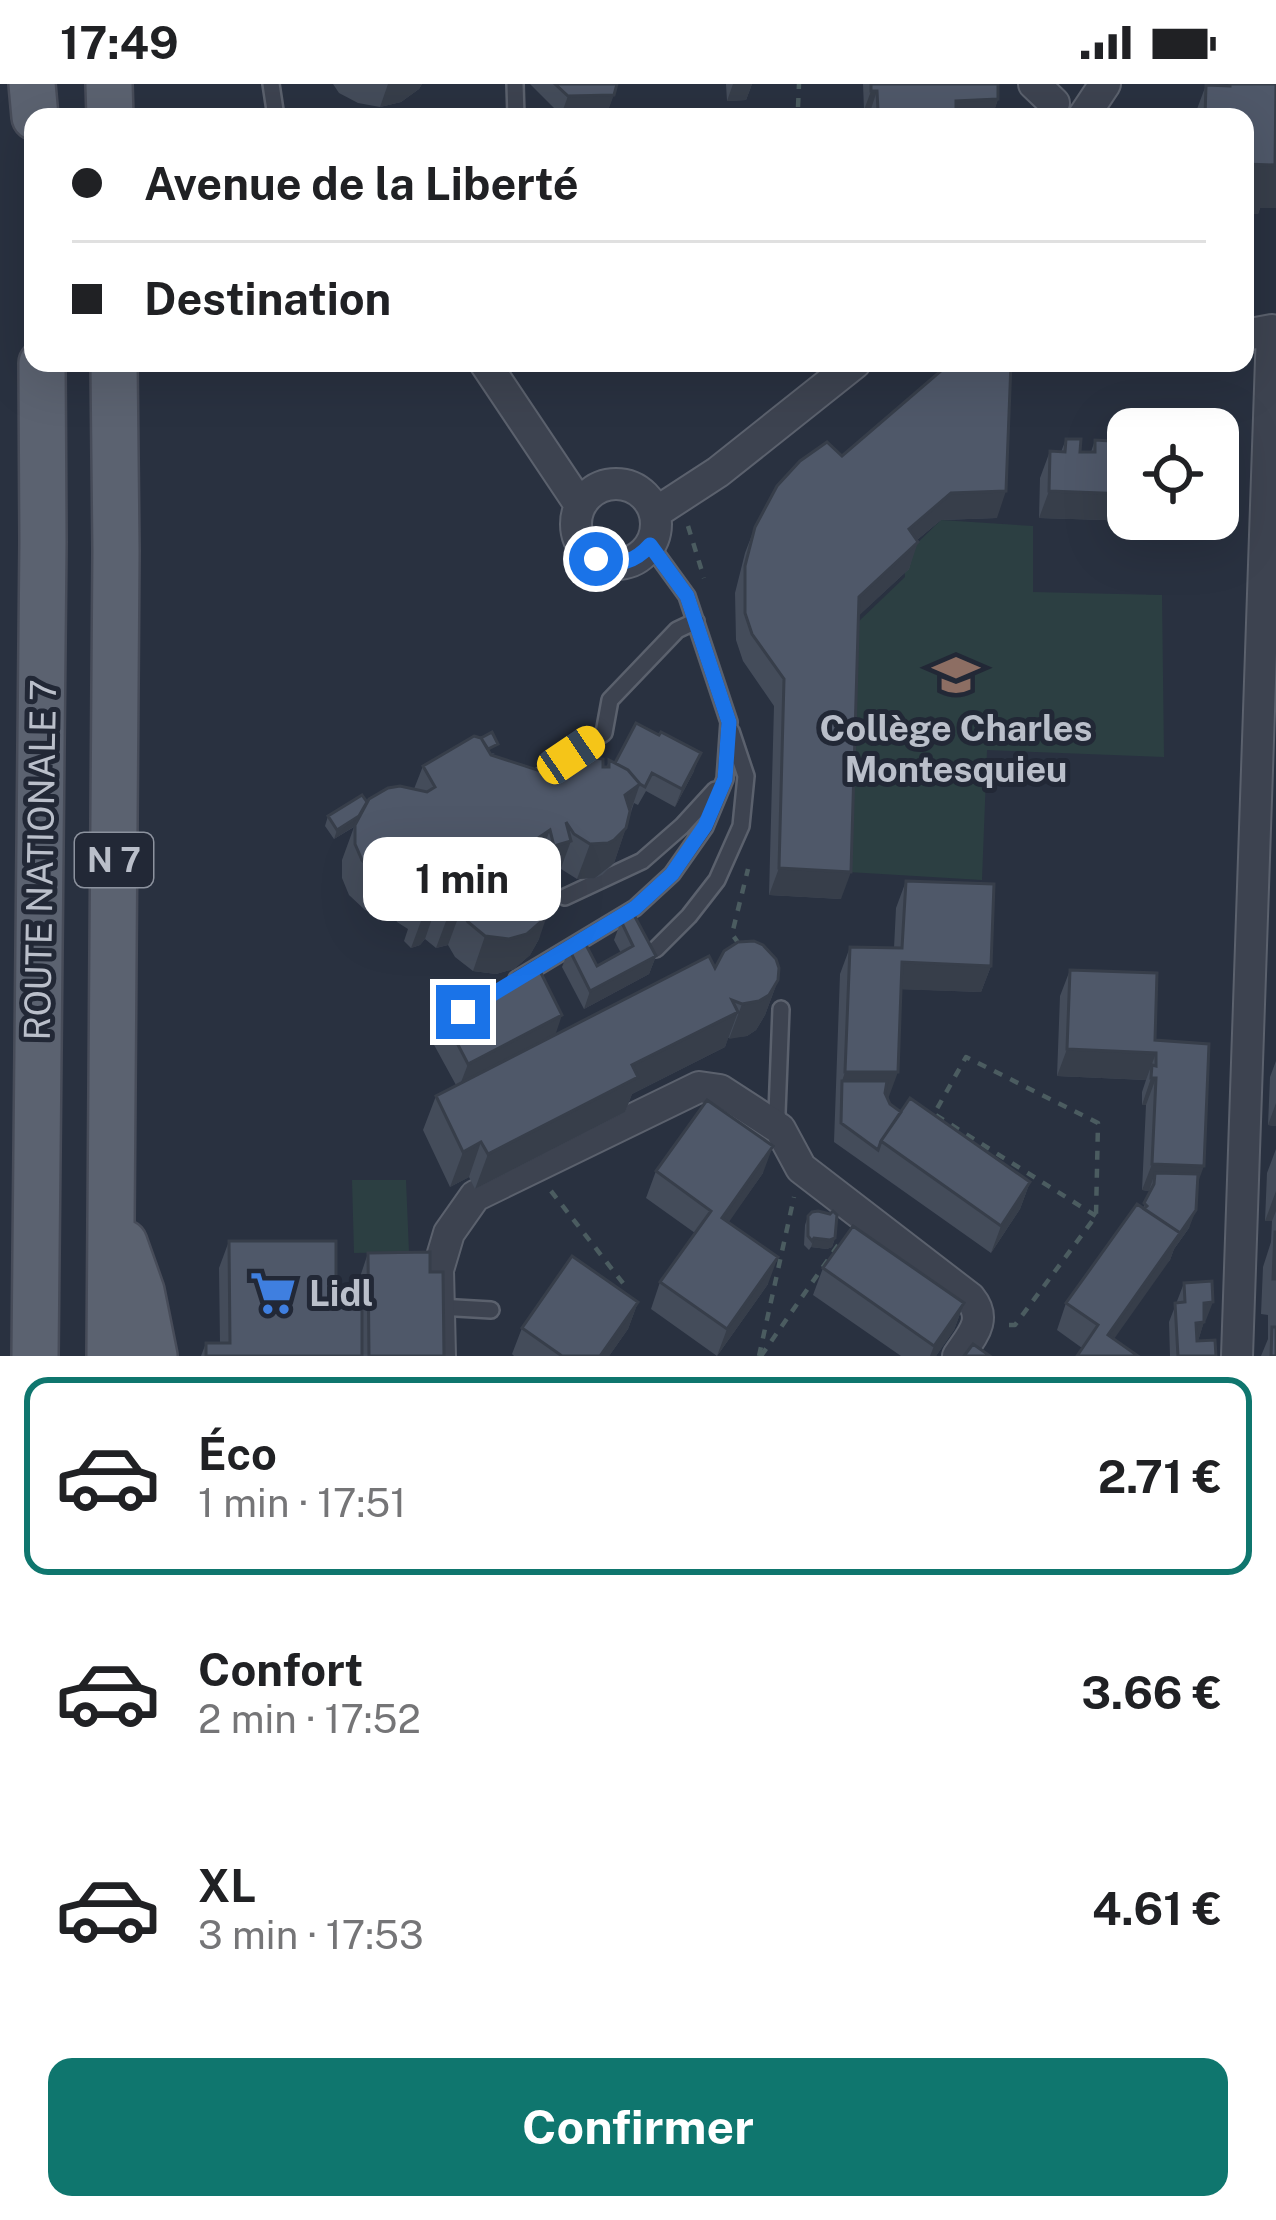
<!DOCTYPE html>
<html lang="fr">
<head>
<meta charset="utf-8">
<style>
	body { margin:0; font-family:"Public Sans",sans-serif; background:#f2f2f2; color:#202124; height:100vh; display:flex; flex-direction:column; font-size:45px; white-space:nowrap }
	* { box-sizing:border-box; margin:0 }
	p { font-size:39px; color:#757577 }
	.icon { flex:none; width:66px; height:66px; fill:none; stroke:currentColor; stroke-width:2; stroke-linecap:round; stroke-linejoin:round }
	.map { position:relative; height:1272px; overflow:hidden }
	.panel { display:flex; flex-direction:column; background:#fff; flex:1 }
	.panel>* { flex:none }
	.guide { position:absolute; left:24px; top:24px; width:1230px; height:264px; border-radius:24px; box-shadow:0 12px 48px #0002; display:grid; align-content:center; height:264px; padding:0 48px; background:#fff }
	.controls { position:absolute; left:1107px; top:324px; display:grid; gap:24px }
	.controls a { display:grid; place-items:center; width:132px; height:132px; border-radius:24px; background:#fff; box-shadow:0 12px 48px #0002; font-size:60px }
	.end { position:absolute; width:54px; height:54px; margin:-27px; border:15px solid #1a73e8; background:#fff; box-shadow:0 0 0 6px #fff }
	.from { border-radius:50% }
	.bubble { position:absolute; height:84px; border-radius:24px; background:#fff; box-shadow:0 12px 48px #0002; font-size:39px; font-weight:700; line-height:84px; text-align:center }
	.car { position:absolute; width:36px; height:72px; margin:-36px -18px; border-radius:15px; box-shadow:0 0 9px 3px #0007; background:linear-gradient(#f5c518 24%,#345 0 40%,#f5c518 0 76%,#345 0 86%,#f5c518 0) }
	.guide b { display:flex; align-items:center; gap:42px; height:114px; font-size:45px }
	.guide b+b { border-top:3px solid #e0e0e0 }
	.guide i { width:30px; height:30px; background:#202124 }
	ul { padding:21px 0 0; list-style:none }
	li { display:flex; align-items:center; gap:36px; height:198px; margin:0 24px 18px; padding:0 24px; border:6px solid transparent; border-radius:24px }
	li div { flex:1 }
	li b { display:block; font-size:45px }
	li em { font-style:normal; font-weight:700 }
	li.active { border-color:#0f766e }
	li>.icon { width:108px; height:108px; stroke-width:1.5 }
	.cta { display:flex; gap:24px; margin-top:auto; padding:24px 48px }
	.cta a { flex:1; height:138px; border-radius:24px; background:#0f766e; color:#fff; font-size:48px; font-weight:700; line-height:138px; text-align:center }
	.status { display:flex; justify-content:space-between; align-items:center; height:84px; padding:0 60px; background:#fff; direction:ltr }
	.status svg { height:33px; fill:currentColor }
	.map>svg:first-child { display:block }
	.green { fill:#2c3f42 }
	.lines { fill:none; stroke-linecap:round; stroke-linejoin:round }
	.service-casing { stroke:#5b616d; stroke-width:20 }
	.minor-casing { stroke:#5b616d; stroke-width:34 }
	.primary-casing { stroke:#474c59; stroke-width:50 }
	.path { stroke:#4b5c60; stroke-width:4.5; stroke-dasharray:9 9; stroke-linecap:butt }
	.service { stroke:#3d4350; stroke-width:15 }
	.minor { stroke:#3d4350; stroke-width:30 }
	.primary { stroke:#5b6270; stroke-width:45 }
	.wall { fill:#444c5a }
	.shaded-wall { fill:#373e4a }
	.building { fill:#4f5869; stroke:#373e4a; stroke-width:3 }
	.route { stroke:#1a73e8; stroke-width:15 }
	.labels { text-anchor:middle; dominant-baseline:central; stroke-width:10; stroke-linejoin:round; paint-order:stroke }
	.shield { fill:#222836; stroke:#8c929e; stroke-width:3 }
	.shield-label { font-size:33px; font-weight:bold; fill:#babfca }
	.poi-label { font-size:36px; font-weight:bold; fill:#babfca; stroke:#222836 }
	.street-label { font-size:36px; fill:#babfca; stroke:#222836 }
</style>
</head>
<body>
<div class="status"><b>17:49</b><svg viewBox="0 0 49 12"><path d="M0 12V9h3v3zM5 12V6h3v6zM10 12V3h3v9zM15 12V0h3v12zM26 1h20v11H26zM47 4h2v5h-2z"/></svg></div>
<div class="map">
<svg width="1276" height="1272" viewBox="0 0 1276 1272">
	<rect width="100%" height="100%" fill="#293140"/>
	<path class="green" d="M941,436L1033,442V508L1162,511L1164,673L987,666L982,796L848,788L856,540L905,493L903,473Z
		M352,1096H406L409,1168L354,1169Z"/>
	<g class="lines">
		<g class="service-casing">
			<path id="service" d="M271,0L276,33
				M515,0L516,33
				M538,694L604,649L610,616L677,546L696,537
				M565,813L642,777L682,742L715,706
				M656,865L689,832L717,796L741,742L746,692L731,647
				M517,895L635,824L672,790L705,743L725,695L729,638L687,512L650,461
				M779,1041L777,1029L781,925
				M439,1223L491,1226"/>
		</g>
		<g class="minor-casing">
			<path id="minor" d="M1034,0L1054,19
				M1083,33L1105,0
				M485,279L580,421
				M576 440a40 40 0 1 1 80 0a40 40 0 1 1-80 0Z
				M655,429L718,388L855,279
				M440,1272L438,1186L449,1149L475,1112L699,1003L720,1006L780,1045L801,1084L970,1214C988,1236 972,1251 958,1272
				M1237,1272L1272,246L1245,251"/>
		</g>
		<g class="primary-casing">
			<path id="primary" d="M32,0L35,33
				M109,0L110,33
				M124,1159L141,1207L154,1272
				M35,1272L43,458L42,279
				M110,1272L116,467L114,279"/>
		</g>
		<path class="path" d="M798,23L799,0
			M688,442L704,494
			M739,860L732,850L748,785
			M551,1107L626,1203
			M1009,1241H1015L1096,1132L1098,1039L966,973L934,1030L1096,1132
			M759,1272L794,1113
			M761,1272L843,1154"/>
		<use href="#service" class="service"/>
		<use href="#minor" class="minor"/>
		<use href="#primary" class="primary"/>
	</g>
	<path class="wall" d="M333,0H422L419,5L401,18L380,23L358,19L339,9Z
		M530,0H617L607,29L561,31Z
		M726,0H752L746,16L727,17Z
		M863,0H998V15L992,33H856L858,28H871V25L864,26Z
		M1229,0H1276V124H1260L1258,130L1245,33H1194L1206,1L1228,2Z
		M1066,355L1080,368H1091L1095,356L1111,369L1121,370L1125,357L1168,438L1039,434L1040,394L1050,367L1061,368Z
		M842,372L997,434L941,436L917,456L909,485L859,531L841,815L769,811L774,622L743,577L736,556L735,509L745,469L755,443Z
		M495,669L491,671L556,692L607,683L609,676L615,679L694,687L675,723L646,707L638,721L634,719L614,779L602,791L595,794L577,795L561,785L558,792L549,795L539,855L530,871L514,885L496,890L473,887L455,873L448,861L436,864L425,855L420,861L411,864L404,857L408,845L397,838L394,831L386,832L365,826L349,811L342,794V776L354,743L334,755L325,742L328,732L367,718L414,705L423,682Z
		M906,797L991,882L981,908L901,905L888,1015L890,1020L901,1028L1030,1098L1020,1125L991,1169L834,1058L840,890L850,863L894,864L896,824Z
		M621,837L656,872L649,890L584,925L562,883L569,865L597,882L621,869L614,856Z
		M715,884L778,896L765,931L756,946L747,952L728,954L725,963L632,1010L625,1028L475,1105L469,1093L450,1103L423,1046L436,1012L456,1001L433,959L443,932L555,950Z
		M1070,886L1155,956L1197,1101L1189,1144L1174,1165L1170,1176L1082,1264L1057,1246L1066,1219L1143,1124L1148,1113L1149,1107L1142,1106L1146,1021H1142V1008L1146,996L1057,992L1060,912Z
		M1276,977V1042L1268,1041L1270,993Z
		M1276,1058V1272H1261L1268,1255V1231L1261,1230L1263,1183L1271,1158L1272,1137H1265L1267,1089L1276,1065Z
		M656,1087L763,1089L728,1138L768,1200L717,1272L651,1225L660,1198L695,1149L646,1114Z
		M808,1132L835,1154L832,1163L827,1165L811,1163L809,1166L804,1161L805,1141Z
		M229,1157L336,1208H355L368,1169L430,1188L444,1272H201L206,1259H220L219,1184Z
		M823,1184L964,1219L954,1246L936,1272H901L813,1211Z
		M1184,1199L1206,1236L1204,1237L1198,1257L1216,1272H1170L1169,1238Z
		M638,1218L628,1245L609,1272H514L512,1270L522,1244Z"/>
	<path class="shaded-wall" d="M388,0H422L419,5L401,18L380,23Z
		M733,0H752L746,16L727,17Z
		M871,7H877L871,25L864,26Z
		M614,11L607,29L561,31L568,12Z
		M998,15L992,33H950L956,17Z
		M1276,75V124H1260L1258,130H1245V80Z
		M1006,407L997,434L941,436L899,471L909,445L951,409Z
		M1049,407L1128,410V435H1170L1168,438L1039,434Z
		M918,458L909,485L850,540L859,513Z
		M701,669L694,687L675,723L682,705Z
		M640,700L628,735L625,711Z
		M372,725L368,734L334,755L337,746Z
		M626,744L614,779L595,794L577,795L590,760Z
		M550,746L537,780L525,763Z
		M571,757L558,792L542,797L554,762Z
		M779,784L851,788L841,815L769,811Z
		M407,796L394,831L386,832L399,797Z
		M437,820L425,855L420,861L411,864L424,829Z
		M551,820L539,855L530,871L514,885L496,890L473,887L485,852Z
		M461,826L448,861L436,864L449,829Z
		M656,872L649,890L584,925L590,907Z
		M902,878L991,882L981,908L892,905Z
		M778,896L765,931L756,946L747,952L729,955L742,920Z
		M738,928L725,963L632,1010L625,1028L475,1105L488,1070L632,981Z
		M562,931L553,958L458,1006L468,980Z
		M1067,965L1156,969L1146,996L1057,992Z
		M845,988H898L888,1015L842,997Z
		M1151,994H1156L1146,1021H1142Z
		M1276,1019V1042L1268,1041Z
		M481,1058L469,1093L450,1103L463,1068Z
		M773,1062L763,1089L713,1161L722,1134Z
		M1152,1080L1204,1082L1194,1109L1154,1100L1155,1089L1149,1107L1142,1106Z
		M1030,1098L1020,1125L991,1169L1001,1142Z
		M1276,1107V1127L1272,1137H1265Z
		M1196,1126L1189,1144L1174,1165L1170,1176L1102,1272L1108,1251Z
		M814,1154H835L832,1163L827,1165L811,1163Z
		M778,1173L768,1200L717,1272L727,1245Z
		M638,1218L628,1245L609,1272H600Z
		M1213,1218L1206,1236L1197,1237L1204,1219Z
		M964,1219L954,1246L936,1272H930L934,1262Z
		M1204,1238L1198,1257L1196,1239Z"/>
	<path class="building" d="M555,0H617L614,11L568,12Z
		M871,0H998V15L956,17V31L960,33H858V28L878,27L877,7H871Z
		M1230,0H1276L1275,81L1245,80V33H1205L1206,1L1230,2Z
		M950,279H1011L1006,407L951,409L909,445L918,458L859,513L851,788L779,784L784,595L752,550L745,529V482L755,443L777,402L800,377L827,358L842,372Z
		M1066,355H1081L1080,368H1095V356L1111,357V369L1125,370V357H1128V410L1049,407L1050,367L1065,368Z
		M636,639L659,651L661,648L701,669L682,705L652,689L645,703L640,700L628,686L615,679Z
		M492,648L498,660L488,665L481,654Z
		M474,652L481,654L491,671L556,692L569,681L595,674L603,675V683H609V676L628,686L640,700L625,711L630,727L626,744L614,756L608,759L590,760L574,750L566,738L571,757L554,762L550,746L525,763L538,772L546,783L553,810L551,820L543,836L527,850L509,855L485,852L468,838L461,826L449,829L437,820L433,826L424,829L417,823L421,810L410,804L407,796L399,797L378,791L362,776L355,760V741L369,715L388,704L400,702L427,708L435,703L423,682Z
		M362,711L367,718L359,732L337,746L328,732Z
		M906,797L994,800L991,882L902,878L898,988H845L850,863L902,864Z
		M634,831L656,872L590,907L569,865L584,857L597,882L633,862L621,837Z
		M754,857L763,861L776,875L779,884L778,896L769,911L759,917L742,920L732,916L738,928L632,981L638,993L488,1070L481,1058L463,1068L436,1012L709,872L715,884L724,867L738,858Z
		M538,883L562,931L468,980L443,932Z
		M1070,886L1157,889L1155,956L1209,960L1204,1082L1152,1080L1156,994H1151L1152,981L1156,982V969L1067,965Z
		M842,997H887L885,1009L890,1020L901,1028L881,1057L878,1066L841,1039Z
		M910,1014L1030,1098L1001,1142L881,1057Z
		M707,1016L773,1062L722,1134L778,1173L727,1245L660,1198L711,1127L656,1087Z
		M1155,1089L1198,1090L1196,1126L1180,1149L1144,1125L1147,1122L1144,1119L1154,1100Z
		M1137,1120L1180,1149L1108,1251L1138,1272H1077L1098,1241L1066,1219Z
		M818,1127L830,1130L833,1127L837,1131L835,1154L830,1156L814,1154L812,1157L808,1152V1132L812,1128Z
		M853,1142L964,1219L934,1262L823,1184Z
		M1275,1148H1276V1195H1273Z
		M229,1157H336V1208H362V1272H206V1259H230Z
		M430,1168V1188H443L444,1272H369L368,1169Z
		M572,1172L638,1218L600,1272H562L522,1244Z
		M1212,1197L1213,1218L1204,1219V1238L1196,1239L1197,1257L1215,1256L1216,1272H1178L1175,1219L1185,1218L1184,1199Z
		M1272,1243H1276V1272H1271Z
		M973,1260L990,1272H964Z"/>
	<g class="lines">
		<path class="route" d="M463,928L635,824L672,790L705,742L725,695L729,638L687,512L650,461C634,479 619,482 596,475"/>
	</g>
	<defs>
		<g id="school-bare" transform="scale(3.6)"><path d="M0-5L7-2L0 1L-7-2ZM-4 1L0 2.5L4 1V4Q0 6-4 4Z" fill="#8d6e63" stroke="#222836" stroke-width="2.5" paint-order="stroke"/></g>
		<g id="supermarket-bare" transform="scale(3.6)"><path d="M-6-5.5h2.5l.6 2H6L4.5 2H-2.5L-4.4-4H-6ZM-1.5 3.2a1.3 1.3 0 1 0 .1 0ZM3 3.2a1.3 1.3 0 1 0 .1 0Z" fill="#3f7fe0" stroke="#222836" stroke-width="2.5" paint-order="stroke"/></g>
	</defs>
	<g fill-rule="evenodd">
		<use href="#school-bare" x="956" y="591"/>
		<use href="#supermarket-bare" x="273" y="1209"/>
	</g>
	<g class="labels">
		<rect class="shield" x="75" y="749" width="78" height="54" rx="9"/>
		<g class="shield-label">
			<text x="114" y="776">N 7</text>
		</g>
		<g class="poi-label">
			<text x="956" y="644">Collège Charles<tspan x="956" dy="41">Montesquieu</tspan></text>
			<text x="309" y="1209" text-anchor="start">Lidl</text>
		</g>
		<g class="street-label">
			<text transform="translate(40 776) rotate(-89)">ROUTE NATIONALE 7</text>
		</g>
	</g>
</svg>
<div class="controls">
<a><svg class="icon" aria-label="locate" viewBox="0 0 24 24"><circle cx="12" cy="12" r="6"/><path d="M12 2v4M12 18v4M2 12h4M18 12h4"/></svg></a>
</div>
<i class="end from" style="left:596px;top:475px"></i>
<i class="end" style="left:463px;top:928px"></i>
<div class="bubble" style="left:363px;top:753px;width:198px">1 min</div>
<i class="car" style="left:571px;top:671px;rotate:56deg"></i>
<div class="guide">
<b><i class="from"></i>Avenue de la Liberté</b>
<b><i></i>Destination</b>
</div>
</div>
<section class="panel">
<ul>
<li class="active"><svg class="icon" aria-label="car" viewBox="0 0 24 24"><path d="M5 17H2v-5l4-1 3-4h7l3 4 3 1v5h-3M9 17h6M6 11h13"/><circle cx="7" cy="17" r="2"/><circle cx="17" cy="17" r="2"/></svg><div><b>Éco</b><p>1 min · 17:51</p></div><em>2.71 €</em></li>
<li><svg class="icon" aria-label="car" viewBox="0 0 24 24"><path d="M5 17H2v-5l4-1 3-4h7l3 4 3 1v5h-3M9 17h6M6 11h13"/><circle cx="7" cy="17" r="2"/><circle cx="17" cy="17" r="2"/></svg><div><b>Confort</b><p>2 min · 17:52</p></div><em>3.66 €</em></li>
<li><svg class="icon" aria-label="car" viewBox="0 0 24 24"><path d="M5 17H2v-5l4-1 3-4h7l3 4 3 1v5h-3M9 17h6M6 11h13"/><circle cx="7" cy="17" r="2"/><circle cx="17" cy="17" r="2"/></svg><div><b>XL</b><p>3 min · 17:53</p></div><em>4.61 €</em></li>
</ul>
<div class="cta"><a>Confirmer</a></div>
</section>
</body>
</html>
